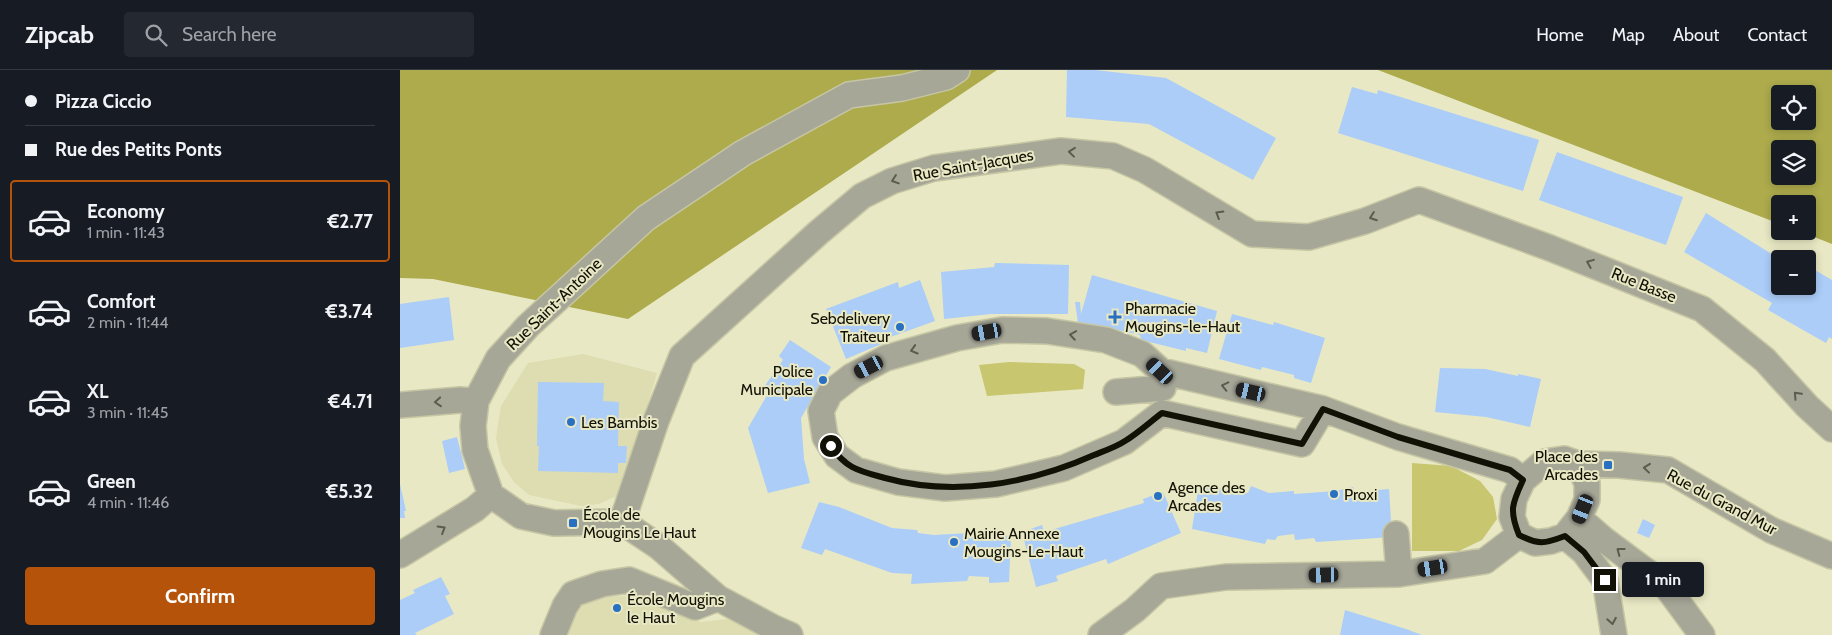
<!DOCTYPE html>
<html lang="en">
<head>
<meta charset="utf-8">
<style>
	body { margin:0; font-family:Cabin,sans-serif; background:#242831; color:#f1f3f6; height:100vh; display:flex; flex-direction:column; font-size:19px; white-space:nowrap }
	* { box-sizing:border-box; margin:0 }
	p { font-size:16px; color:#9ea1a6 }
	.icon { flex:none; width:28px; height:28px; fill:none; stroke:currentColor; stroke-width:2; stroke-linecap:round; stroke-linejoin:round }
	.map { position:relative; flex:1; overflow:hidden }
	.side { display:flex; flex-direction:column; background:#171b24; width:400px }
	.side>* { flex:none }
	.hud { display:grid; align-content:center; height:110px; padding:0 25px; background:#171b24 }
	.controls { position:absolute; left:1371px; top:15px; display:grid; gap:10px }
	.controls a { display:grid; place-items:center; width:45px; height:45px; border-radius:5px; background:#171b24; box-shadow:0 2px 8px #0003; font-size:25px }
	.end { position:absolute; width:22px; height:22px; margin:-11px; border:6px solid #121105; background:#fff; box-shadow:0 0 0 2px #fff }
	.from { border-radius:50% }
	.bubble { position:absolute; height:35px; border-radius:5px; background:#171b24; box-shadow:0 2px 8px #0003; font-size:16px; font-weight:700; line-height:35px; text-align:center }
	.car { position:absolute; width:15px; height:30px; margin:-15px -8px; border-radius:6px; box-shadow:0 0 4px 1px #0007; background:linear-gradient(#222 24%,#8ab4d8 0 40%,#222 0 76%,#8ab4d8 0 86%,#222 0) }
	.hud b { display:flex; align-items:center; gap:18px; height:48px; font-size:19px }
	.hud b+b { border-top:1px solid #363941 }
	.hud i { width:12px; height:12px; background:#f1f3f6 }
	ul { padding:0; list-style:none }
	li { display:flex; align-items:center; gap:15px; height:82px; margin:0 10px 8px; padding:0 15px; border:2px solid transparent; border-radius:5px }
	li div { flex:1 }
	li b { display:block; font-size:19px }
	li em { font-style:normal; font-weight:700 }
	li.current { border-color:#b45309 }
	li>.icon { width:45px; height:45px; stroke-width:1.5 }
	.cta { display:flex; gap:10px; margin-top:auto; padding:10px 25px }
	.cta a { flex:1; height:58px; border-radius:5px; background:#b45309; color:#fff; font-size:20px; font-weight:700; line-height:58px; text-align:center }
	header { display:flex; align-items:center; gap:30px; box-sizing:border-box; height:70px; padding:0 25px; background:#171b24; border-bottom:1px solid #363941 }
	header strong { font-size:24px }
	nav { display:flex; gap:28px; margin-inline-start:auto; font-size:18px }
	.search { width:350px; height:45px; background:#242831; display:flex; align-items:center; gap:12px; box-sizing:border-box; padding:0 18px; border-radius:5px; color:#9ea1a6; font-size:19px }
	main { display:flex; flex:1; min-height:0 }
	.map>svg:first-child { display:block }
	.built { fill:#ddddb1 }
	.green { fill:#c8c66e }
	.forest { fill:#adab4c; fill-rule:evenodd }
	.building { fill:#abcdf8 }
	.lines { fill:none; stroke-linecap:round; stroke-linejoin:round }
	.minor-casing { stroke:#c6c6a5; stroke-width:28 }
	.minor { stroke:#a7a798; stroke-width:25 }
	.oneway { stroke:#5c5c4e }
	.route { stroke:#121105; stroke-width:6 }
	.poi-dot { fill:#2870c1; stroke:#e8e8c4; stroke-width:2 }
	.labels { text-anchor:middle; dominant-baseline:central; stroke-width:4; stroke-linejoin:round; paint-order:stroke }
	.street-label { font-size:16px; fill:#121105; stroke:#e8e8c4 }
	.poi-label { font-size:16px; fill:#121105; stroke:#e8e8c4; text-anchor:start }
</style>
</head>
<body>
<header>
<strong>Zipcab</strong>
<div class="search"><svg class="icon" aria-label="search" viewBox="0 0 24 24"><circle cx="10" cy="10" r="6"/><path d="M15 15l6 6"/></svg>Search here</div>
<nav><a>Home</a><a>Map</a><a>About</a><a>Contact</a></nav>
</header>
<main>
<section class="side">
<div class="hud">
<b><i class="from"></i>Pizza Ciccio</b>
<b><i></i>Rue des Petits Ponts</b>
</div>
<ul>
<li class="current"><svg class="icon" aria-label="car" viewBox="0 0 24 24"><path d="M5 17H2v-5l4-1 3-4h7l3 4 3 1v5h-3M9 17h6M6 11h13"/><circle cx="7" cy="17" r="2"/><circle cx="17" cy="17" r="2"/></svg><div><b>Economy</b><p>1 min · 11:43</p></div><em>€2.77</em></li>
<li><svg class="icon" aria-label="car" viewBox="0 0 24 24"><path d="M5 17H2v-5l4-1 3-4h7l3 4 3 1v5h-3M9 17h6M6 11h13"/><circle cx="7" cy="17" r="2"/><circle cx="17" cy="17" r="2"/></svg><div><b>Comfort</b><p>2 min · 11:44</p></div><em>€3.74</em></li>
<li><svg class="icon" aria-label="car" viewBox="0 0 24 24"><path d="M5 17H2v-5l4-1 3-4h7l3 4 3 1v5h-3M9 17h6M6 11h13"/><circle cx="7" cy="17" r="2"/><circle cx="17" cy="17" r="2"/></svg><div><b>XL</b><p>3 min · 11:45</p></div><em>€4.71</em></li>
<li><svg class="icon" aria-label="car" viewBox="0 0 24 24"><path d="M5 17H2v-5l4-1 3-4h7l3 4 3 1v5h-3M9 17h6M6 11h13"/><circle cx="7" cy="17" r="2"/><circle cx="17" cy="17" r="2"/></svg><div><b>Green</b><p>4 min · 11:46</p></div><em>€5.32</em></li>
</ul>
<div class="cta"><a>Confirm</a></div>
</section>
<div class="map">
<svg width="1432" height="565" viewBox="0 0 1432 565">
	<rect width="100%" height="100%" fill="#e8e8c4"/>
	<path class="built" d="M183,284L257,303L221,424L199,434L181,436L129,425L114,412L102,394L96,368L101,336L128,293Z
		M226,526L301,552L327,549L361,565H161L177,528Z"/>
	<path class="green" d="M609,292L674,294L685,300L683,319L587,326L579,295Z
		M1012,393L1051,396L1080,411L1093,427L1097,449L1082,470L1059,481H1012Z"/>
	<path class="forest" d="M0,0H597L228,249L33,209L0,208Z
		M978,0H1432V174L1399,161H1408V134H1380V154ZM1380,24H1408V51H1380ZM1380,79H1408V106H1380Z"/>
	<path class="building" d="M667,0H695L766,8L876,68L853,110L749,54L666,47Z
		M952,17L977,24L978,20L1139,70L1123,121L938,63Z
		M1157,82L1283,127L1266,175L1139,130Z
		M1306,143L1378,188L1382,182L1394,189H1380V216H1408V196L1432,210V269L1429,267L1426,273L1368,240L1372,233L1284,182Z
		M595,193L669,195L668,244H591L544,249L541,202L594,197Z
		M692,205L817,241L807,283L786,278V281L741,270L740,265L701,256L700,258L678,253L675,232H680L681,244Z
		M520,210L535,251L485,269L486,272L446,289L426,239L498,212L499,218Z
		M49,227L54,270L0,278V234Z
		M832,244L873,255L874,252L925,268L911,313L894,308V305L862,297L861,300L819,289Z
		M390,270L431,297L401,348L404,389L410,413L368,423L348,358L369,322L364,317L383,290L379,286Z
		M1040,298L1085,299L1118,306V304L1141,309L1130,357L1086,347L1035,342Z
		M138,312L204,313L203,331L219,332L218,376H227L226,393H218V403L138,401L139,376H137Z
		M57,367L65,399L49,403L42,371Z
		M0,414L6,441H4L5,448H0Z
		M799,414L848,423L851,416L869,423L894,421V424L936,421L953,417L955,422L989,419L992,467L916,472L914,468L895,470L894,464L878,466L875,470L867,469L865,474L792,459Z
		M763,422L781,463L708,494L706,489L656,506L658,511L636,517L622,462L642,455L644,462L744,433L743,429Z
		M419,432L439,437L492,458L517,460L518,463L534,465L588,462L589,464L611,466L609,512L589,513V507L569,506L567,511L511,514L512,504L492,503L425,479L422,485L401,478Z
		M1243,449L1255,455L1249,468L1237,463Z
		M41,507L50,524L45,526L54,544L15,563L17,565H0V530L15,523L13,520Z
		M945,540L1006,559L1022,565H940Z"/>
	<g class="lines">
		<g class="minor-casing">
			<path id="minor" d="M716,322L763,318
				M0,335L60,330L76,331
				M923,339L902,374L762,343L724,372L664,398L596,414L545,418L498,412L456,400L437,386L425,367L421,341L430,323L452,306L486,288L557,268L602,260L647,261L706,270L742,284L761,301L923,339L998,367L1110,400L1123,410
				M1178,394L1187,413V430L1179,448L1165,466L1151,471L1135,473L1119,465L1112,447L1114,429L1123,410L1144,392L1164,389L1178,394L1219,395L1268,400L1371,460L1432,486
				M1179,448L1203,469L1266,516L1302,565
				M222,452L256,351L282,286L418,163L462,126L492,111L534,98L661,81L713,86L745,100L852,164L909,167L965,151L1019,130L1150,178L1302,239L1365,290L1407,336L1432,359
				M996,464L999,504
				M1165,466L1184,482L1205,510L1214,565
				M0,485L75,439L91,425
				M153,565L165,536L173,524L202,514L229,510L295,537L318,528
				M390,565L374,558L318,528L258,476L222,452L154,453L121,446L91,425L75,380L73,356L76,331L98,289L128,256L246,148L343,83L449,25L502,18L546,7L557,0
				M701,565L735,540L761,516L826,507L999,504L1085,491L1119,465"/>
		</g>
		<use href="#minor" class="minor"/>
	</g>
	<defs><path id="oneway-chevron" d="M-2-3.5L2.5 0L-2 3.5" fill="none" stroke-width="1.6" stroke-linecap="round" stroke-linejoin="round" transform="scale(1.25)"/></defs>
	<g class="oneway">
		<use href="#oneway-chevron" transform="translate(672 82) rotate(-174)"/>
		<use href="#oneway-chevron" transform="translate(495 110) rotate(161)"/>
		<use href="#oneway-chevron" transform="translate(819 144) rotate(-149)"/>
		<use href="#oneway-chevron" transform="translate(973 147) rotate(160)"/>
		<use href="#oneway-chevron" transform="translate(1190 193) rotate(-158)"/>
		<use href="#oneway-chevron" transform="translate(673 265) rotate(-171)"/>
		<use href="#oneway-chevron" transform="translate(514 280) rotate(163)"/>
		<use href="#oneway-chevron" transform="translate(825 316) rotate(-167)"/>
		<use href="#oneway-chevron" transform="translate(1397 325) rotate(-133)"/>
		<use href="#oneway-chevron" transform="translate(38 332) rotate(175)"/>
		<use href="#oneway-chevron" transform="translate(1247 398) rotate(-174)"/>
		<use href="#oneway-chevron" transform="translate(42 459) rotate(-31)"/>
		<use href="#oneway-chevron" transform="translate(1220 481) rotate(-143)"/>
		<use href="#oneway-chevron" transform="translate(1212 551) rotate(80)"/>
	</g>
	<g class="lines">
		<path class="route" d="M431,376C446,399 460,401 485,408C554,427 629,414 694,385C704,381 716,377 725,371C738,363 750,352 762,343L902,374L923,339L998,367L1110,400L1123,410C1112,434 1109,440 1119,465C1139,475 1144,474 1165,466L1184,482L1205,510"/>
	</g>
	<g class="poi-dot">
		<path d="M712.5 239.5h5v5h5v5h-5v5h-5v-5h-5v-5h5z"/>
		<circle cx="500" cy="257" r="5"/>
		<circle cx="423" cy="310" r="5"/>
		<circle cx="171" cy="352" r="5"/>
		<rect x="1203" y="390" width="10" height="10" rx="2.5"/>
		<circle cx="934" cy="424" r="5"/>
		<circle cx="758" cy="426" r="5"/>
		<rect x="168" y="448" width="10" height="10" rx="2.5"/>
		<circle cx="554" cy="472" r="5"/>
		<circle cx="217" cy="538" r="5"/>
	</g>
	<g class="labels">
		<g class="street-label">
			<text transform="translate(573 95) rotate(-10)">Rue Saint-Jacques</text>
			<text transform="translate(1244 215) rotate(22)">Rue Basse</text>
			<text transform="translate(154 234) rotate(-44)">Rue Saint-Antoine</text>
			<text transform="translate(1322 432) rotate(28)">Rue du Grand Mur</text>
		</g>
		<g class="poi-label">
			<text x="725" y="238">Pharmacie<tspan x="725" dy="18">Mougins-le-Haut</tspan></text>
			<text x="490" y="248" text-anchor="end">Sebdelivery<tspan x="490" dy="18">Traiteur</tspan></text>
			<text x="413" y="301" text-anchor="end">Police<tspan x="413" dy="18">Municipale</tspan></text>
			<text x="181" y="352">Les Bambis</text>
			<text x="1198" y="386" text-anchor="end">Place des<tspan x="1198" dy="18">Arcades</tspan></text>
			<text x="768" y="417">Agence des<tspan x="768" dy="18">Arcades</tspan></text>
			<text x="944" y="424">Proxi</text>
			<text x="183" y="444">École de<tspan x="183" dy="18">Mougins Le Haut</tspan></text>
			<text x="564" y="463">Mairie Annexe<tspan x="564" dy="18">Mougins-Le-Haut</tspan></text>
			<text x="227" y="529">École Mougins<tspan x="227" dy="18">le Haut</tspan></text>
		</g>
	</g>
</svg>
<div class="controls">
<a><svg class="icon" aria-label="locate" viewBox="0 0 24 24"><circle cx="12" cy="12" r="6"/><path d="M12 2v4M12 18v4M2 12h4M18 12h4"/></svg></a>
<a><svg class="icon" aria-label="layers" viewBox="0 0 24 24"><path d="M12 4l9 5-9 5-9-5zM3 14l9 5 9-5"/></svg></a>
<a>+</a>
<a>−</a>
</div>
<i class="end from" style="left:431px;top:376px"></i>
<i class="end" style="left:1205px;top:510px"></i>
<div class="bubble" style="left:1222px;top:492px;width:82px">1 min</div>
<i class="car" style="left:587px;top:262px;rotate:260deg"></i>
<i class="car" style="left:469px;top:297px;rotate:243deg"></i>
<i class="car" style="left:760px;top:301px;rotate:313deg"></i>
<i class="car" style="left:851px;top:322px;rotate:283deg"></i>
<i class="car" style="left:1183px;top:439px;rotate:202deg"></i>
<i class="car" style="left:1033px;top:498px;rotate:261deg"></i>
<i class="car" style="left:924px;top:505px;rotate:269deg"></i>
</div>
</main>
</body>
</html>
